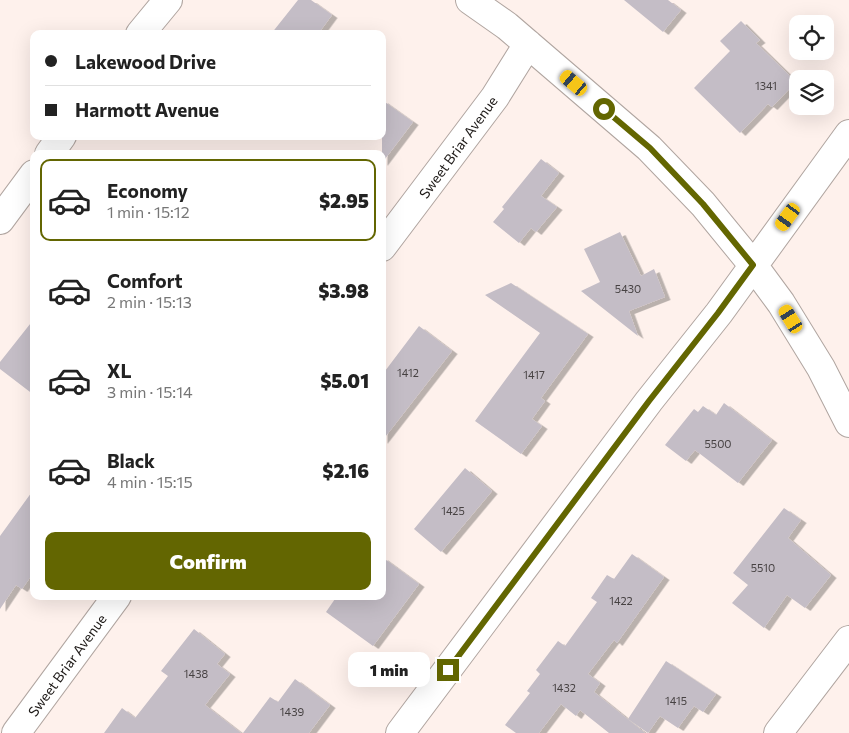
<!DOCTYPE html>
<html lang="en">
<head>
<meta charset="utf-8">
<style>
	body { margin:0; font-family:Commissioner,sans-serif; background:#f2f2f2; color:#222; height:100vh; display:flex; flex-direction:column; font-size:19px; white-space:nowrap }
	* { box-sizing:border-box; margin:0 }
	p { font-size:16px; color:#767676 }
	.icon { flex:none; width:28px; height:28px; fill:none; stroke:currentColor; stroke-width:2; stroke-linecap:round; stroke-linejoin:round }
	.map { position:relative; flex:1; overflow:hidden }
	.panel { position:absolute; left:30px; top:150px; width:356px; height:450px; display:flex; flex-direction:column; background:#fff; border-radius:10px; box-shadow:0 5px 20px #0002 }
	.panel>* { flex:none }
	.top-card { position:absolute; left:30px; top:30px; width:356px; height:110px; border-radius:10px; box-shadow:0 5px 20px #0002; display:grid; align-content:center; height:110px; padding:0 15px; background:#fff }
	.tools { position:absolute; left:789px; top:15px; display:grid; gap:10px }
	.tools a { display:grid; place-items:center; width:45px; height:45px; border-radius:10px; background:#fff; box-shadow:0 5px 20px #0002; font-size:25px }
	.end { position:absolute; width:22px; height:22px; margin:-11px; border:6px solid #636601; background:#fff; box-shadow:0 0 0 2px #fff }
	.from { border-radius:50% }
	.bubble { position:absolute; height:35px; border-radius:10px; background:#fff; box-shadow:0 5px 20px #0002; font-size:16px; font-weight:800; line-height:35px; text-align:center }
	.car { position:absolute; width:15px; height:30px; margin:-15px -8px; border-radius:6px; box-shadow:0 0 4px 1px #0007; background:linear-gradient(#f5c518 24%,#345 0 40%,#f5c518 0 76%,#345 0 86%,#f5c518 0) }
	.top-card b { display:flex; align-items:center; gap:18px; height:48px; font-size:19px }
	.top-card b+b { border-top:1px solid #e0e0e0 }
	.top-card i { width:12px; height:12px; background:#222 }
	ul { padding:9px 0 0; list-style:none }
	li { display:flex; align-items:center; gap:15px; height:82px; margin:0 10px 8px; padding:0 5px; border:2px solid transparent; border-radius:10px }
	li div { flex:1 }
	li b { display:block; font-size:19px }
	li em { font-style:normal; font-weight:800 }
	li.selected { border-color:#636601 }
	li>.icon { width:45px; height:45px; stroke-width:1.5 }
	.action { display:flex; gap:10px; margin-top:auto; padding:10px 15px }
	.action a { flex:1; height:58px; border-radius:10px; background:#636601; color:#fff; font-size:20px; font-weight:800; line-height:58px; text-align:center }
	.map>svg:first-child { display:block }
	.building { fill:#c4bdc6; filter:url(#shadow) }
	.lines { fill:none; stroke-linecap:round; stroke-linejoin:round }
	.minor-casing { stroke:#b0a5a0; stroke-width:30 }
	.minor { stroke:#fff; stroke-width:28 }
	.route { stroke:#636601; stroke-width:6 }
	.labels { text-anchor:middle; dominant-baseline:central; stroke-width:4; stroke-linejoin:round; paint-order:stroke }
	.number-label { font-size:11px; fill:#474243 }
	.street-label { font-size:14px; fill:#1d1917; stroke:#fff }
</style>
</head>
<body>
<div class="map">
<svg width="849" height="733" viewBox="0 0 849 733">
	<defs>
		<filter id="shadow"><feDropShadow dx="5.5" dy="3" stdDeviation="0" flood-color="#0004"/></filter>
	</defs>
	<rect width="100%" height="100%" fill="#fef1ec"/>
	<path class="building" d="M298,0H311L332,15L318,34H271Z
		M624,0H668L681,10L663,32Z
		M741,21L760,40L756,43L796,82L772,107L768,104L740,133L694,88L730,51L720,41Z
		M382,100L413,122L382,163Z
		M541,159L559,173L541,196L557,207L536,232L531,228L519,243L493,222L504,209L502,207Z
		M620,232L641,276L654,269L665,297L629,311L638,336L581,291L600,282L584,249Z
		M511,283L588,334L541,398L545,401L532,419L542,426L521,454L475,421L540,333L485,295Z
		M34,319V395L0,369V362Z
		M419,326L452,351L382,441V375Z
		M724,403L772,440L738,483L695,450L686,461L665,445L694,409L698,412L703,406L716,415Z
		M465,468L492,491L441,552L414,529Z
		M34,489V572L22,589L16,585L0,609V536Z
		M784,508L801,520L788,538L831,575L805,608L787,595L764,628L732,603L748,585L733,573Z
		M632,554L664,577L617,643L614,640L588,674L600,683L594,692L645,733H609L580,710L576,716L561,704L539,733H516L505,725L530,693L527,691L540,674L536,670L558,641L565,646L597,602L591,598L607,575L614,579Z
		M382,557L419,584L373,646L326,612L337,596H382Z
		M194,629L225,654L217,664L230,674L205,705L241,733H104L122,708L135,718L168,676L161,671Z
		M666,661L716,694L703,712L694,706L678,728L660,716L648,733L628,719Z
		M295,679L330,705L309,733H243L270,697L278,702Z"/>
	<g class="lines">
		<g class="minor-casing">
			<path id="minor" d="M470,0L507,26L649,148L703,204L753,265L781,303L821,368L849,423
				M140,34L168,0
				M49,154L62,136
				M0,220L34,174
				M382,247L495,97L528,44
				M16,733L117,596
				M400,733L649,401L719,313L849,134
				M778,733L849,640"/>
		</g>
		<use href="#minor" class="minor"/>
	</g>
	<g class="lines">
		<path class="route" d="M448,670L649,401L718,313L753,265L703,204L650,148L604,109"/>
	</g>
	<g class="labels">
		<g class="number-label">
			<text x="766" y="85">1341</text>
			<text x="628" y="288">5430</text>
			<text x="408" y="372">1412</text>
			<text x="534" y="374">1417</text>
			<text x="718" y="443">5500</text>
			<text x="453" y="510">1425</text>
			<text x="763" y="567">5510</text>
			<text x="621" y="600">1422</text>
			<text x="196" y="673">1438</text>
			<text x="564" y="687">1432</text>
			<text x="676" y="700">1415</text>
			<text x="292" y="711">1439</text>
		</g>
		<g class="street-label">
			<text transform="translate(458 147) rotate(-54)">Sweet Briar Avenue</text>
			<text transform="translate(67 665) rotate(-54)">Sweet Briar Avenue</text>
		</g>
	</g>
</svg>
<div class="tools">
<a><svg class="icon" aria-label="locate" viewBox="0 0 24 24"><circle cx="12" cy="12" r="6"/><path d="M12 2v4M12 18v4M2 12h4M18 12h4"/></svg></a>
<a><svg class="icon" aria-label="layers" viewBox="0 0 24 24"><path d="M12 4l9 5-9 5-9-5zM3 14l9 5 9-5"/></svg></a>
</div>
<i class="end from" style="left:604px;top:109px"></i>
<i class="end" style="left:448px;top:670px"></i>
<div class="bubble" style="left:348px;top:652px;width:82px">1 min</div>
<i class="car" style="left:574px;top:83px;rotate:310deg"></i>
<i class="car" style="left:788px;top:217px;rotate:216deg"></i>
<i class="car" style="left:791px;top:319px;rotate:328deg"></i>
<div class="top-card">
<b><i class="from"></i>Lakewood Drive</b>
<b><i></i>Harmott Avenue</b>
</div>
<section class="panel">
<ul>
<li class="selected"><svg class="icon" aria-label="car" viewBox="0 0 24 24"><path d="M5 17H2v-5l4-1 3-4h7l3 4 3 1v5h-3M9 17h6M6 11h13"/><circle cx="7" cy="17" r="2"/><circle cx="17" cy="17" r="2"/></svg><div><b>Economy</b><p>1 min · 15:12</p></div><em>$2.95</em></li>
<li><svg class="icon" aria-label="car" viewBox="0 0 24 24"><path d="M5 17H2v-5l4-1 3-4h7l3 4 3 1v5h-3M9 17h6M6 11h13"/><circle cx="7" cy="17" r="2"/><circle cx="17" cy="17" r="2"/></svg><div><b>Comfort</b><p>2 min · 15:13</p></div><em>$3.98</em></li>
<li><svg class="icon" aria-label="car" viewBox="0 0 24 24"><path d="M5 17H2v-5l4-1 3-4h7l3 4 3 1v5h-3M9 17h6M6 11h13"/><circle cx="7" cy="17" r="2"/><circle cx="17" cy="17" r="2"/></svg><div><b>XL</b><p>3 min · 15:14</p></div><em>$5.01</em></li>
<li><svg class="icon" aria-label="car" viewBox="0 0 24 24"><path d="M5 17H2v-5l4-1 3-4h7l3 4 3 1v5h-3M9 17h6M6 11h13"/><circle cx="7" cy="17" r="2"/><circle cx="17" cy="17" r="2"/></svg><div><b>Black</b><p>4 min · 15:15</p></div><em>$2.16</em></li>
</ul>
<div class="action"><a>Confirm</a></div>
</section>
</div>
</body>
</html>
